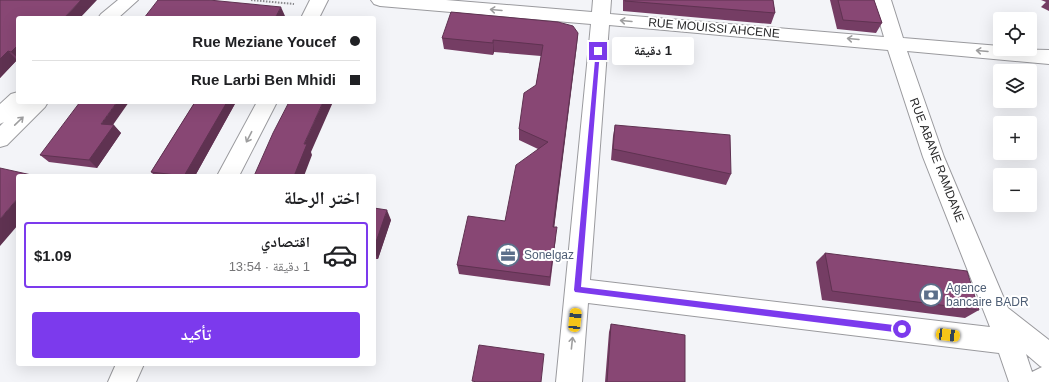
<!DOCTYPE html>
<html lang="ar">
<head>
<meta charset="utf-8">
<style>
	body { margin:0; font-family:Arial,"Noto Naskh Arabic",sans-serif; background:#f6f6f6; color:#202124; direction:rtl; height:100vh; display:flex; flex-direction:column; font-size:15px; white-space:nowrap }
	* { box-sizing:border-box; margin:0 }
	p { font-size:13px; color:#757577 }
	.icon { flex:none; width:22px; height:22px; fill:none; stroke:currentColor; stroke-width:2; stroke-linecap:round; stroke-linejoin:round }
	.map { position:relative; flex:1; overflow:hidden; direction:ltr }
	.side { position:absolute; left:16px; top:174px; width:360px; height:192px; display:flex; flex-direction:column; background:#fff; border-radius:4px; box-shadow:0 4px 16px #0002; direction:rtl }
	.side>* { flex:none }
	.guide { position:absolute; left:16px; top:16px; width:360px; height:88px; border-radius:4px; box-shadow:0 4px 16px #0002; direction:rtl; display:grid; align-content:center; height:88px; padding:0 16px; background:#fff }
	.controls { position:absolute; left:993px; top:12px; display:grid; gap:8px }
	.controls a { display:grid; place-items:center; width:44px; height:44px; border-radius:4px; background:#fff; box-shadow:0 4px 16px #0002; font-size:20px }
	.end { position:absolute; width:18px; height:18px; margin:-9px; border:5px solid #7c3aed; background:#fff; box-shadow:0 0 0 2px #fff }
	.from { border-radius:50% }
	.bubble { position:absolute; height:28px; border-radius:4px; background:#fff; box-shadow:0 4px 16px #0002; font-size:13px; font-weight:800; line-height:28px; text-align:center; direction:rtl }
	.car { position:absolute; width:12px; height:24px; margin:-12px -6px; border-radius:5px; box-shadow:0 0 3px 1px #0007; background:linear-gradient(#f5c518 24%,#345 0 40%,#f5c518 0 76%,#345 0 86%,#f5c518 0) }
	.guide b { display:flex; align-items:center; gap:14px; height:38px; font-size:15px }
	.guide b+b { border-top:1px solid #e0e0e0 }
	.guide i { width:10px; height:10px; background:#202124 }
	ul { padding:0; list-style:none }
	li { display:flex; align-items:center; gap:12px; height:66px; margin:0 8px 6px; padding:0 8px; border:2px solid transparent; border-radius:4px }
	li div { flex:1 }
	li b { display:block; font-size:15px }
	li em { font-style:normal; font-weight:800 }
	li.on { border-color:#7c3aed }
	li>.icon { width:36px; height:36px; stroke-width:1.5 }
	h2 { padding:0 16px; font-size:18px; line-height:48px }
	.action { display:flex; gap:8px; margin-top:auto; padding:8px 16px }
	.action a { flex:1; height:46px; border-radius:4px; background:#7c3aed; color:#fff; font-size:16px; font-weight:800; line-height:46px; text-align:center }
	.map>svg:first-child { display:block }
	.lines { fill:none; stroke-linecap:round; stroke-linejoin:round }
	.minor-casing { stroke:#9a9a9e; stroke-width:2 }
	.path { stroke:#8a8a8d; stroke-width:2; stroke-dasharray:1.5 1.5; stroke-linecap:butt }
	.minor { fill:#fff; fill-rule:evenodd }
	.wall { fill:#753d64 }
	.shaded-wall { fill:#5f3251 }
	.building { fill:#884774; stroke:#5f3251 }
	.oneway { stroke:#9e9e9f }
	.route { fill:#7c3aed }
	.labels { text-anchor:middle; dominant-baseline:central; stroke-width:4; stroke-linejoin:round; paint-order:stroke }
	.street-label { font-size:12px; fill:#282829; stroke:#fff }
	.service-label { font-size:12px; fill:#4e5e75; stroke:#fff; text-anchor:start }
</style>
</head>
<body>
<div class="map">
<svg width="1049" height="382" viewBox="0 0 1049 382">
	<rect width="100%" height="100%" fill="#f3f4f8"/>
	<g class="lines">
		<g class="minor-casing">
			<path id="minor" d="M118,0H138L118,18H98L101,14Z
				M310,0H328L319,18H301Z
				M371,0H446L592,12L593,0H611L610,14L884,37L873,0H891L903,38L1000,46V49L1049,50V64L907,51L944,157L1008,308L1049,340V382H1009L999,353L588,303L582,382H556L591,24L380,6L374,4ZM609,25L888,50L923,157L990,327L590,280ZM1026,354L1040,366L1042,367L1032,372Z
				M18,92V102H48L45,107L7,145L0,147V126L4,122L0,124V104L11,94Z
				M257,102H277L239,176H217Z
				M116,364H144L136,382H108Z"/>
		</g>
		<path class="path" d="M251,0L294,4"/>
		<use href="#minor" class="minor"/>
	</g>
	<path class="wall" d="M0,0L18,18V61L17,60L0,78Z
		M623,0H773L775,13L771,24L623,11Z
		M830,0H874L882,23L876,33L837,29Z
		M1041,0H1049V11L1041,7L1046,2Z
		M578,33L554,227L556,237L550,286L459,274L457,265L505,221L538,149L519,140V129L536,85L541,56L494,52L493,55L444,49L442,38Z
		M195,102H236L195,176H155L151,172Z
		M113,125L121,133L97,168L49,162L40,155Z
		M615,125L731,174L726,185L611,160L613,136Z
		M374,208L391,220L378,259H374Z
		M825,253L979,310L965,318L822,300L816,262Z
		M611,324L685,382H605L609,332Z"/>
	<path class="shaded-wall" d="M81,0H97L80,18H64Z
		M281,7L285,16L284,18H275Z
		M578,33L577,45L553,237V227Z
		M493,40L494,52L493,55Z
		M18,45V58L11,52Z
		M8,51L17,60L0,78V59Z
		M117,102H129L108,132L101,124Z
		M227,102H236L195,176H184Z
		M323,102H333L311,152L312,155L304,176H294L304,144Z
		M114,125L121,133L97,168L89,160Z
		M18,198V225L0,246V219Z
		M387,210L391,220L378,259L374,251V248Z"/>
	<path class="building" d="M0,0H81L64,18H18V45L11,52L8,51L0,59Z
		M158,0H209L281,7L275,18H144Z
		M625,0H773L775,13L625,1Z
		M838,0H874L882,23L843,20Z
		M451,12L558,22L573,26L578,33L553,227H557L550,277L457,265L468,216L505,221L516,165L548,142L519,129L524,93L536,85L543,45L493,40V43L442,38Z
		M80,102H117L101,124L114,125L89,160L40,155Z
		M195,102H227L184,176L151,172Z
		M289,102H323L304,144H307L294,176H254L273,133Z
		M615,125L730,135L731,174L613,149Z
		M0,168L36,176H18V198L0,219Z
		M374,208L387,210L374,248Z
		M825,253L967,271L979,310L832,291Z
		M611,324L685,335V382H607Z
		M479,345L544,354L541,382H477L472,381Z"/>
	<defs><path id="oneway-shaft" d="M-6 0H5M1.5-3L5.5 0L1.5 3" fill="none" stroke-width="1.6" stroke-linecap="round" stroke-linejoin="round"/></defs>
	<g class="oneway">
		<use href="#oneway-shaft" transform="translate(496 10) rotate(-175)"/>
		<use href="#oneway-shaft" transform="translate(626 21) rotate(-175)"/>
		<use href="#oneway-shaft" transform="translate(853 39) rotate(-175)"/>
		<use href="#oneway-shaft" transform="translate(982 51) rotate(-175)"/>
		<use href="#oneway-shaft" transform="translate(19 121) rotate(-44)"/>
		<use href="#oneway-shaft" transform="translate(249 137) rotate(117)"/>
		<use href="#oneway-shaft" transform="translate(572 343) rotate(-84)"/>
	</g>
	<path class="route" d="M596,49L600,51L581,287L902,326L905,329L904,332L902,333L575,292L574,290Z"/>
	<defs>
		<g id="office-ring" transform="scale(1.15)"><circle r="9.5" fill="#fff" stroke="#5c6f8a" stroke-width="1.5"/><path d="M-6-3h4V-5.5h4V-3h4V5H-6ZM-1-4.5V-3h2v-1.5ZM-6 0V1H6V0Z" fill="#5c6f8a"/></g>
		<g id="bank-ring" transform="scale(1.15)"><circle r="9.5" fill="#fff" stroke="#5c6f8a" stroke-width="1.5"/><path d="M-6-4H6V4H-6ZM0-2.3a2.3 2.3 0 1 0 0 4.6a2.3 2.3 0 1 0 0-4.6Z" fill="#5c6f8a"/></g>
	</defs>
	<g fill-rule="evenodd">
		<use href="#office-ring" x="508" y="255"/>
		<use href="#bank-ring" x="931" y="295"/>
	</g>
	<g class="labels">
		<g class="street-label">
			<text transform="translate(714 28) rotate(5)">RUE MOUISSI AHCENE</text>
			<text transform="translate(937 160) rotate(69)">RUE ABANE RAMDANE</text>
		</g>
		<g class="service-label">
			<text x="524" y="255">Sonelgaz</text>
			<text x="946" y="288">Agence<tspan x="946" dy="14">bancaire BADR</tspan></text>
		</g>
	</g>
</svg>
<div class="controls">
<a><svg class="icon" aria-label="locate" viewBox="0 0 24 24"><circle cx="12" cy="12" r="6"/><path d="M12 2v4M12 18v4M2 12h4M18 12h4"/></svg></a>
<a><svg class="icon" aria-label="layers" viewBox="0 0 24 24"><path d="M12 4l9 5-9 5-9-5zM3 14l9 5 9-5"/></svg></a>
<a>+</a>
<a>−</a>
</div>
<i class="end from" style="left:902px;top:329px"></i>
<i class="end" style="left:598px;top:51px"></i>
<div class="bubble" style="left:612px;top:37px;width:82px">1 دقيقة</div>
<i class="car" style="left:575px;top:320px;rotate:6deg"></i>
<i class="car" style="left:948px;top:335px;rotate:97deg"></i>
<div class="guide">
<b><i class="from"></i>Rue Meziane Youcef</b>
<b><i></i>Rue Larbi Ben Mhidi</b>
</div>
<section class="side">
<h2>اختر الرحلة</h2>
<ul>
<li class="on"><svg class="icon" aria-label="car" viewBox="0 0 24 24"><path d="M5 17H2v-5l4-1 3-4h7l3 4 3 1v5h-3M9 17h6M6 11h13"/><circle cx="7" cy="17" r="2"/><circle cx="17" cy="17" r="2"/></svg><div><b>اقتصادي</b><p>1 دقيقة · 13:54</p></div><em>$1.09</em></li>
</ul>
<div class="action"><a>تأكيد</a></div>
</section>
</div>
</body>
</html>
